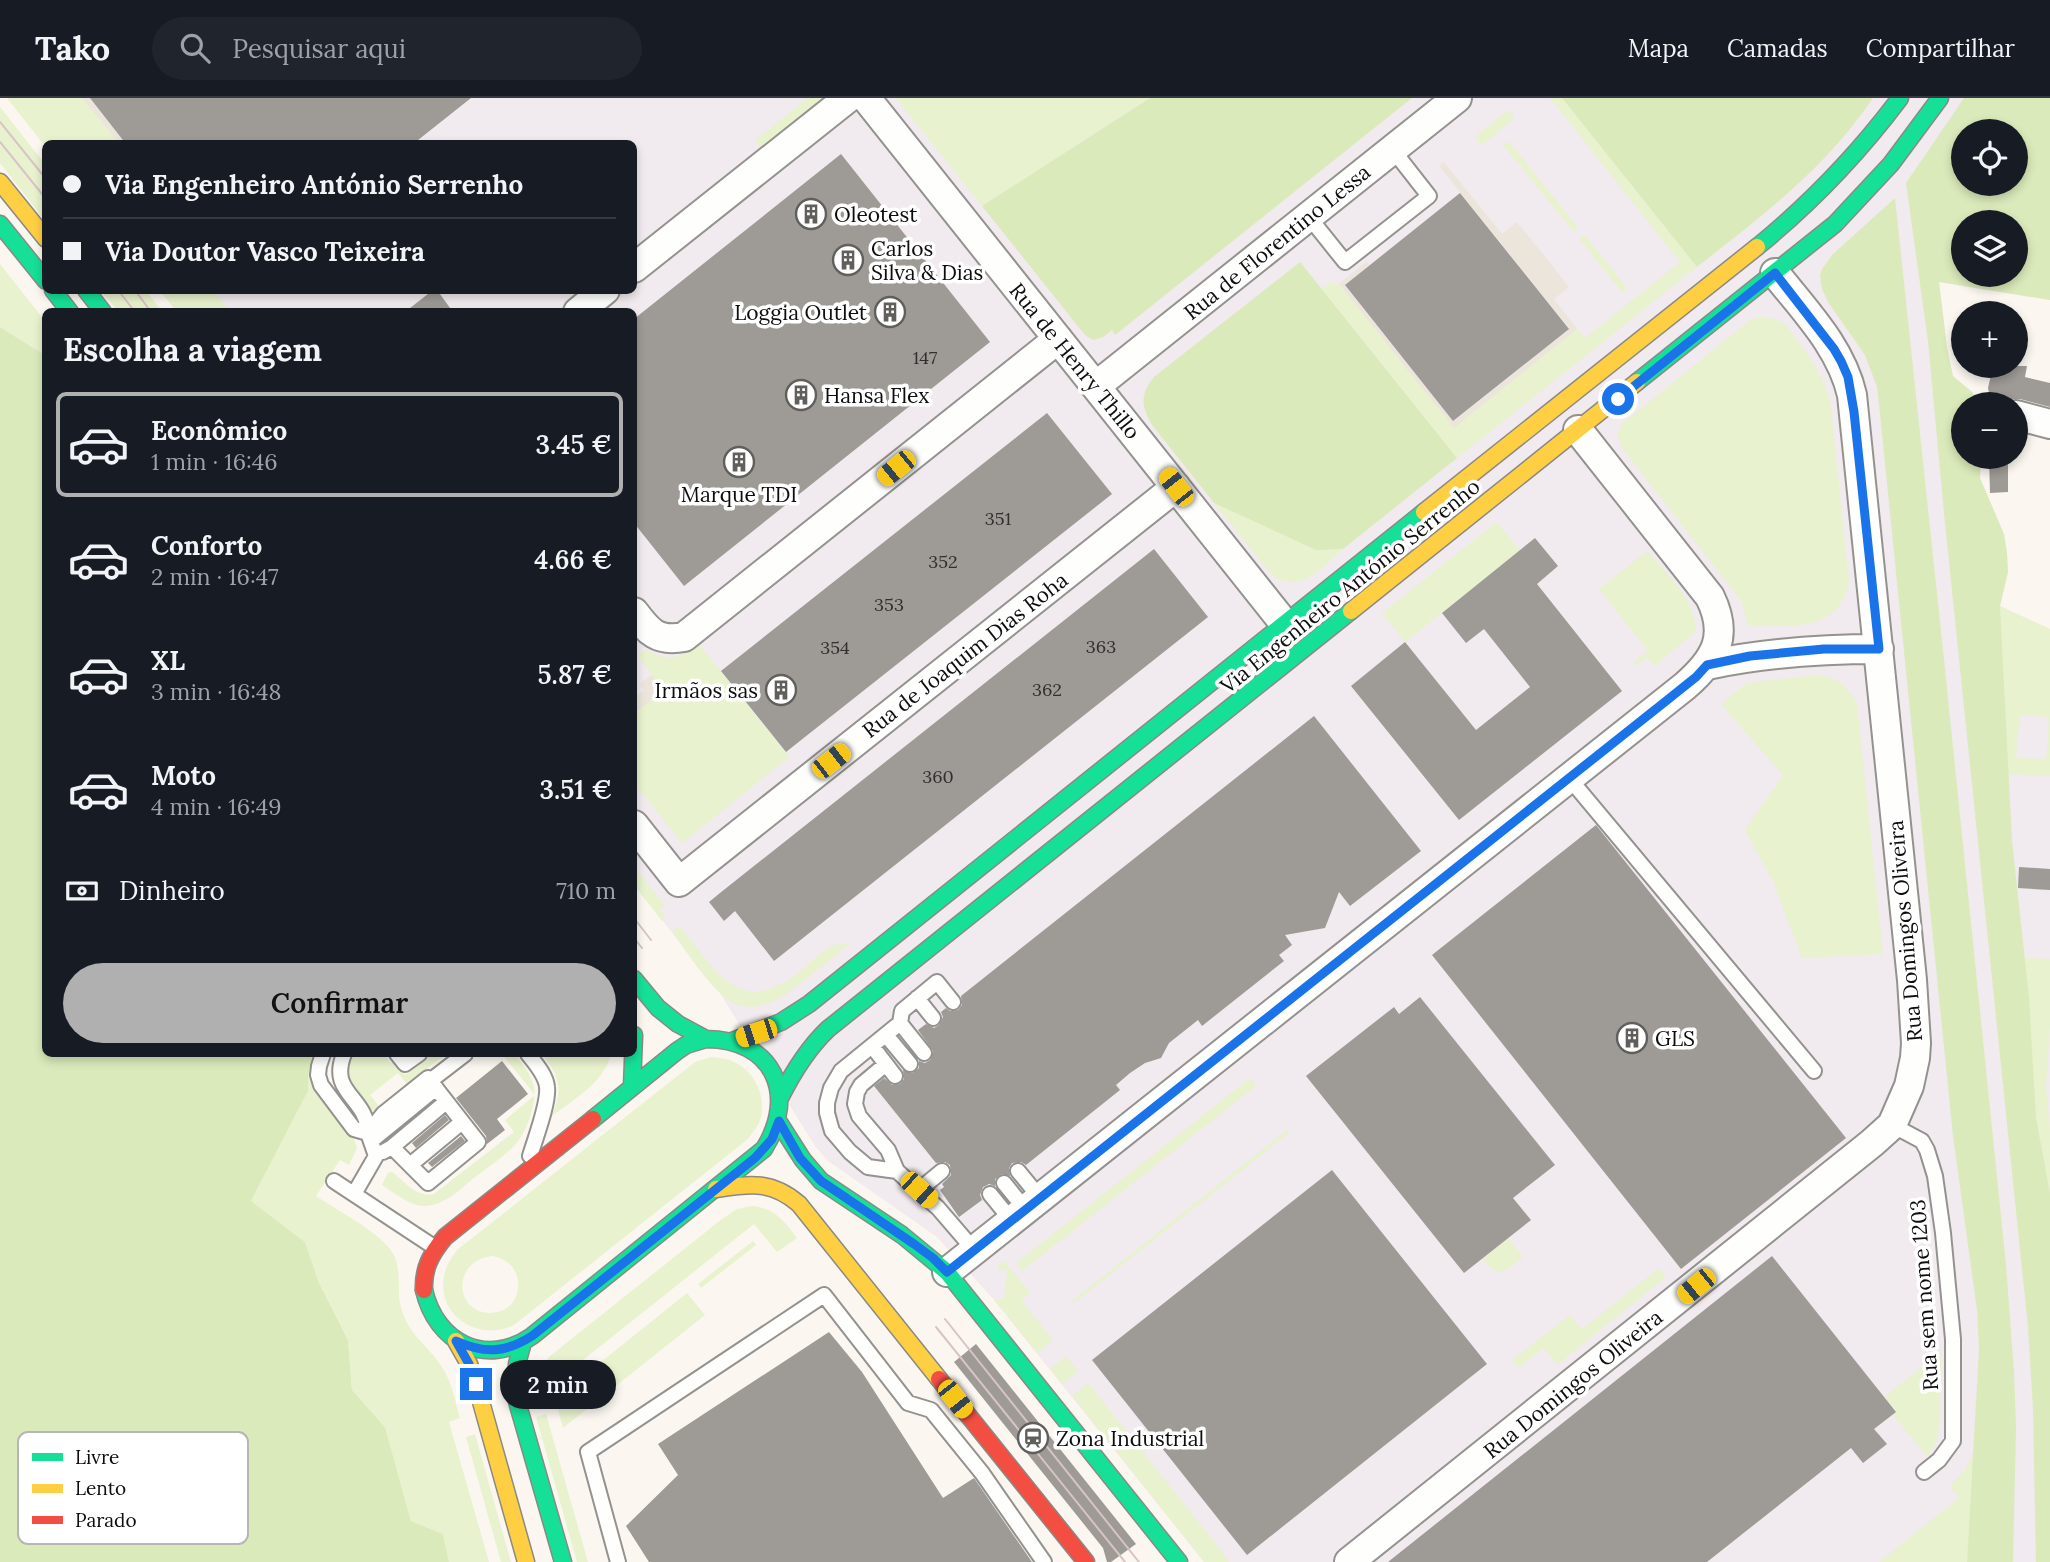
<!DOCTYPE html>
<html lang="pt">
<head>
<meta charset="utf-8">
<style>
	body { margin:0; font-family:Lora,serif; background:#20242c; color:#f1f3f6; height:100vh; display:flex; flex-direction:column; font-size:26px; white-space:nowrap }
	* { box-sizing:border-box; margin:0 }
	p { font-size:23px; color:#9ea1a6 }
	.icon { flex:none; width:38px; height:38px; fill:none; stroke:currentColor; stroke-width:2; stroke-linecap:round; stroke-linejoin:round }
	.map { position:relative; flex:1; overflow:hidden }
	.sheet { position:absolute; left:42px; top:210px; width:595px; height:749px; display:flex; flex-direction:column; background:#171b24; border-radius:10px; box-shadow:0 4px 10px #0003 }
	.sheet>* { flex:none }
	.top-card { position:absolute; left:42px; top:42px; width:595px; height:154px; border-radius:10px; box-shadow:0 4px 10px #0003; display:grid; align-content:center; height:154px; padding:0 21px; background:#171b24 }
	.controls { position:absolute; left:1951px; top:21px; display:grid; gap:14px }
	.controls a { display:grid; place-items:center; width:77px; height:77px; border-radius:50%; background:#171b24; box-shadow:0 4px 10px #0003; font-size:35px }
	.end { position:absolute; width:32px; height:32px; margin:-16px; border:9px solid #1a73e8; background:#fff; box-shadow:0 0 0 4px #fff }
	.from { border-radius:50% }
	.bubble { position:absolute; height:49px; border-radius:24px; background:#171b24; box-shadow:0 4px 10px #0003; font-size:23px; font-weight:600; line-height:49px; text-align:center }
	.car { position:absolute; width:21px; height:42px; margin:-21px -10px; border-radius:9px; box-shadow:0 0 5px 2px #0007; background:linear-gradient(#f5c518 24%,#345 0 40%,#f5c518 0 76%,#345 0 86%,#f5c518 0) }
	.top-card b { display:flex; align-items:center; gap:24px; height:66px; font-size:26px }
	.top-card b+b { border-top:2px solid #363941 }
	.top-card i { width:18px; height:18px; background:#f1f3f6 }
	ul { padding:0; list-style:none }
	li { display:flex; align-items:center; gap:21px; height:105px; margin:0 14px 10px; padding:0 7px; border:4px solid transparent; border-radius:10px }
	li div { flex:1 }
	li b { display:block; font-size:26px }
	li em { font-style:normal; font-weight:600 }
	li.on { border-color:#b0b0b1 }
	li>.icon { width:63px; height:63px; stroke-width:1.5 }
	h2 { padding:0 21px; font-size:32px; line-height:84px }
	.pay { display:flex; align-items:center; gap:18px; height:77px; padding:0 21px; font-size:26px }
	.pay p { margin-inline-start:auto }
	.cta { display:flex; gap:14px; margin-top:auto; padding:14px 21px }
	.cta a { flex:1; height:80px; border-radius:42px; background:#b0b0b1; color:#111; font-size:28px; font-weight:600; line-height:80px; text-align:center }
	header { display:flex; align-items:center; gap:42px; box-sizing:border-box; height:98px; padding:0 35px; background:#171b24; border-bottom:2px solid #363941 }
	header strong { font-size:33px }
	nav { display:flex; gap:38px; margin-inline-start:auto; font-size:24px }
	.search { width:490px; height:63px; background:#20242c; display:flex; align-items:center; gap:18px; box-sizing:border-box; padding:0 24px; border-radius:38px; color:#9ea1a6; font-size:26px }
	.map>svg:first-child { display:block }
	.industrial { fill:#f1eaee; fill-rule:evenodd }
	.green { fill:#e9f2ce; fill-rule:evenodd }
	.forest { fill:#dbeabb; fill-rule:evenodd }
	.plaza { fill:#ece5db }
	.building { fill:#9e9a96 }
	.lines { fill:none; stroke-linecap:round; stroke-linejoin:round }
	.lane-casing { stroke:#94928f; stroke-width:18 }
	.street-casing { stroke:#94928f; stroke-width:32 }
	.fast-casing { stroke:#8b8986; stroke-width:19 }
	.slow-casing { stroke:#8b8986; stroke-width:19 }
	.jam-casing { stroke:#8b8986; stroke-width:19 }
	.lane { stroke:#fefefd; stroke-width:14 }
	.street { stroke:#fefefd; stroke-width:28 }
	.fast { stroke:#16e098; stroke-width:16 }
	.slow { stroke:#ffcf43; stroke-width:16 }
	.jam { stroke:#f24e42; stroke-width:16 }
	.tram { stroke:#d8c3c6; stroke-width:2 }
	.route { stroke:#1a73e8; stroke-width:9 }
	.labels { text-anchor:middle; dominant-baseline:central; stroke-width:7; stroke-linejoin:round; paint-order:stroke }
	.number-label { font-size:18px; fill:#31302f }
	.poi-label { font-size:21px; fill:#0d0d0d; stroke:#fff; text-anchor:start }
	.street-label { font-size:21px; fill:#0d0d0d; stroke:#fff }
	.key { fill:#fff; stroke:#b6b6b6; stroke-width:2 }
	.key-label { font-size:19px; fill:#0d0d0d }
</style>
</head>
<body>
<header>
<strong>Tako</strong>
<div class="search"><svg class="icon" aria-label="search" viewBox="0 0 24 24"><circle cx="10" cy="10" r="6"/><path d="M15 15l6 6"/></svg>Pesquisar aqui</div>
<nav><a>Mapa</a><a>Camadas</a><a>Compartilhar</a></nav>
</header>
<div class="map">
<svg width="2050" height="1464" viewBox="0 0 2050 1464">
	<rect width="100%" height="100%" fill="#fbf7f0"/>
	<path class="industrial" d="M7,0H2050V202L1939,184L1947,250L1953,278L1972,294L1980,306H1964V359H1981L1980,380L2004,436L2007,455L2008,474L2000,508L2050,531V1464H1204L994,1202L937,1139L828,1063L815,1048L718,892L634,787V214H177L160,193L634,192V46H46L45,48ZM1964,33H2016V86H1964ZM1964,124H2016V177H1964Z"/>
	<path class="green" d="M7,0H82L119,45L46,46L45,48Z
		M808,0H826L634,153V150L760,50L755,42Z
		M896,0H1150L982,108Z
		M1550,0H1562L1697,169L1457,360L1322,191L1332,183L1336,187L1339,186L1454,329L1577,231L1585,240L1680,164Z
		M0,9L45,66V123L0,65Z
		M1508,12L1515,20L1482,47L1475,39Z
		M1509,43L1578,130L1574,134L1503,47Z
		M1584,136L1627,190L1622,194L1579,141Z
		M0,166L45,223V257L0,229Z
		M101,193H146L162,213H118Z
		M160,193H213L230,213H177Z
		M1760,219C1767,220 1775,220 1782,224C1788,228 1792,236 1797,242C1812,261 1822,278 1830,301L1849,484C1838,536 1789,528 1747,527L1746,518L1740,501L1623,351L1617,337L1623,325L1749,223Z
		M1214,405L1316,452L1343,451C1322,469 1302,496 1273,478Z
		M1497,424L1520,452L1405,544L1382,515Z
		M1647,453C1665,474 1698,504 1695,534L1654,568L1647,559L1636,568L1633,564L1648,553L1599,491Z
		M2000,508L2050,531V678L2008,676ZM2020,617L2049,619L2046,661L2016,660Z
		M699,546L789,659L682,745L634,685V616L663,591L638,558L645,551C667,565 680,560 699,546Z
		M1816,577C1835,578 1849,588 1857,606L1883,856L1802,860L1772,781L1745,732L1783,677L1721,606L1747,585Z
		M634,768L665,808L660,812L665,820L662,823L634,787Z
		M679,828C720,876 739,923 803,871C812,864 823,851 833,847C838,846 845,846 850,846C837,856 825,866 812,876C787,896 754,926 722,897C705,882 686,853 672,834Z
		M2025,860L2050,861V927L2046,987L2050,1033V1095L2036,1021Z
		M312,956H315L311,976L313,987L354,1041L357,1050L349,1067L340,1062L316,1098C337,1112 375,1132 390,1151C404,1169 395,1192 402,1213C411,1240 429,1248 442,1269C452,1284 455,1303 460,1320L449,1324L489,1464H449L443,1436L411,1423L385,1329L352,1292L348,1242L319,1185L305,1144L251,1103L308,993V979Z
		M354,956H383L391,965L393,963L405,977L432,956H446L407,986L398,975L370,997L380,1009L373,1013L370,1011C356,992 340,979 354,956Z
		M502,956H514L516,957C522,966 530,975 533,985C539,1002 526,1037 513,1049C502,1060 488,1069 475,1079C461,1091 445,1107 425,1108C409,1108 395,1095 382,1087L388,1075L392,1074C406,1084 416,1100 434,1096L514,1034L505,1022L535,997Z
		M542,956H611C604,985 574,1001 552,1018C563,989 560,980 542,956Z
		M711,959C719,960 727,960 734,964C757,974 769,1004 758,1027C755,1032 751,1036 748,1041L514,1227C476,1246 431,1213 446,1171C448,1164 453,1158 457,1152L695,964ZM492,1158C530,1164 525,1216 489,1215C453,1213 453,1162 492,1158Z
		M1250,980L1256,988L1022,1173L1016,1165Z
		M1287,1032L1289,1035L1074,1205L1072,1203Z
		M752,1108C775,1110 784,1123 797,1140L777,1154L754,1126L578,1266L580,1269L555,1290V1293L541,1298C538,1283 539,1270 550,1258L722,1121L737,1111Z
		M1508,1140L1523,1159C1505,1173 1499,1182 1483,1161Z
		M753,1143L756,1147L701,1190L698,1186Z
		M1004,1163L1030,1195L1021,1202L1053,1242L1037,1255L994,1202H1004L1007,1172L997,1171V1168Z
		M1659,1170L1666,1179L1557,1267L1544,1250L1518,1270L1512,1262L1570,1217L1582,1231Z
		M687,1195L705,1217L563,1330L556,1304L588,1279L586,1276Z
		M1942,1253L1938,1342L1927,1358L1893,1317L1896,1313L1884,1299Z
		M1066,1258L1078,1273L1062,1286L1050,1271Z
		M1088,1285L1230,1464H1204L1072,1298Z
		M546,1316L588,1464H577L536,1319Z
		M475,1336L511,1464H501L466,1339Z
		M1973,1354L1967,1464H1879L1959,1400L1950,1388L1964,1373Z"/>
	<path class="forest" d="M1150,0H1412L1115,237L1112,232L1103,239L1093,242L1085,237L982,108Z
		M1562,0H1873C1825,71 1763,117 1697,169Z
		M1964,0H2050V202L1939,184L1947,250L1953,278L1972,294L1980,306H1964V359H1981L1980,380L2004,436L2007,455L2008,474L2000,508L2012,743L2029,899L2036,1020L2050,1095V1464H2036L2033,1311L2028,1229L1944,415L1928,243L1906,85ZM2016,33V86H1964V33ZM2016,124V177H1964V124Z
		M1895,100L1945,571L2006,1167L2014,1274L2016,1330L2013,1464H1967L1979,1251L1977,1212L1953,1038L1879,306L1877,289L1865,257L1828,204L1822,191L1820,178L1822,171L1832,157Z
		M1300,164L1457,360L1343,451L1316,452L1214,405L1152,327C1141,309 1140,296 1154,279Z
		M0,229L45,257L46,956H312L308,979V993L251,1103L305,1144L319,1185L348,1242L352,1292L385,1329L411,1423L443,1436L449,1464H0Z"/>
	<path class="plaza" d="M82,0H90L126,45H119Z
		M1444,64L1502,136L1517,124L1547,161L1569,189L1554,201L1577,231L1454,330L1339,186L1367,163L1369,167L1345,188L1453,323L1569,230L1439,68Z
		M652,577L664,591L634,616V600L644,592L639,586Z"/>
	<path class="building" d="M90,0H471L413,46H126Z
		M841,56L990,244L684,488L634,425V221Z
		M1460,95L1569,231L1453,323L1345,187Z
		M433,192H437L453,214H405Z
		M1993,268H2027L2025,279L2050,285V309L2020,301H2012L2008,303L1990,300L1988,290Z
		M1047,315L1112,396L786,654L721,573Z
		M1989,359H2008V394L1990,395Z
		M1535,440L1558,468L1537,486L1622,593L1459,722L1351,588L1405,544L1476,632L1530,589L1484,531L1466,545L1442,515Z
		M1154,451L1208,519L774,863L735,813L724,823L709,804L720,795Z
		M1314,618L1421,753L1350,808L1339,794L1325,830L1285,837L1292,847L1279,857L1284,863L1202,928L1198,922L1169,945L1161,960L1145,965L1130,975L1116,987L1120,992L1026,1067L1021,1064L1012,1065L1009,1070L1010,1078L1002,1076L995,1081V1088L989,1086L983,1089L980,1097L982,1102L959,1119L940,1092L944,1089L942,1086L951,1077L950,1067L945,1064L936,1065L874,988L884,980L892,987L900,986L904,981L903,972L912,975L919,970V963L925,965L930,962L933,953L918,932L926,926L934,930L939,927L943,919L941,914L946,910L950,913L958,912L962,907L961,898Z
		M1596,727L1846,1040L1681,1171L1432,857Z
		M2019,769L2050,771V792L2018,790Z
		M1420,899L1555,1067L1513,1100L1531,1122L1464,1175L1306,978L1394,909L1399,916Z
		M502,963L528,996L497,1021L505,1032L487,1046L486,1038L456,1000Z
		M445,1017L449,1022L416,1050L412,1045Z
		M461,1038L465,1043L432,1069L428,1065Z
		M1332,1072L1487,1266L1247,1457L1092,1262Z
		M1772,1158L1896,1314L1874,1331L1887,1346L1863,1365L1851,1350L1707,1464H1388Z
		M829,1234L862,1274L943,1400L974,1380L1032,1464H649L626,1428L678,1377L658,1346Z
		M976,1246L1136,1446L1111,1464H1107L1103,1450L954,1264Z"/>
	<g class="lines">
		<g class="lane-casing">
			<path id="lane" d="M1309,119L1345,164L1429,98L1393,52
				M1569,680L1814,973
				M917,900L933,920
				M900,925L924,955
				M886,937L910,966
				M872,948L895,978
				M323,956L319,968L318,977L321,987L354,1031L368,1035C367,998 328,996 344,956
				M397,956L405,966L419,956
				M528,956C535,965 546,977 547,989C549,1005 535,1041 530,1058
				M886,966L861,987L857,994L855,1006L859,1018L888,1052L897,1073L938,1110L975,1153
				M430,983L465,956
				M1892,1027L1922,1043L1927,1052L1935,1078L1943,1135L1953,1241V1343L1939,1362L1924,1374
				M371,1043L436,990
				M383,1054L392,1049L446,1004
				M410,1067L462,1024
				M897,1073L868,1069L850,1054L832,1033L827,1015V1005L831,990L841,973L900,925L902,913L937,884L953,904
				M1018,1073L1041,1101
				M334,1083L434,1149
				M1004,1085L1026,1112
				M919,1092L942,1073
				M354,1096L376,1058L368,1035L383,1016L428,980L478,1044L428,1085L392,1049
				M990,1096L1012,1123
				M618,1464L588,1354L824,1197L908,1305L931,1312L982,1375L1044,1464"/>
		</g>
		<g class="street-casing">
			<path id="street" d="M866,0L1284,525
				M634,170L848,0
				M578,214L605,192
				M1096,288L1457,0
				M2016,317L2050,326
				M634,514C649,534 657,544 684,539L1058,241
				M1707,567C1764,555 1821,551 1879,551
				M634,727L679,784L1176,389
				M947,1174L1685,588C1716,561 1729,538 1710,499L1578,332
				M1349,1464L1872,1045L1892,1027L1909,988L1915,960L1916,945L1912,882L1852,297C1841,249 1805,213 1775,175"/>
		</g>
		<g class="fast-casing">
			<path id="fast" d="M0,126L46,183
				M1757,149C1811,105 1858,56 1900,0
				M53,192L70,214
				M86,192L103,214
				M1637,284L1835,126L1891,66L1940,0
				M634,881L658,910L678,926L706,941
				M732,943L781,924L809,906L1424,414
				M632,989L634,937
				M780,1000C793,974 807,951 828,931L1351,513
				M593,1021L677,953L686,947L706,941
				M778,1023L803,1062L821,1083L902,1137L947,1174L1179,1464
				M424,1192C436,1245 486,1270 532,1238L764,1051C798,996 773,941 706,941
				M523,1244L517,1266L516,1300L563,1464"/>
		</g>
		<g class="slow-casing">
			<path id="slow" d="M0,84L46,141
				M1424,414L1757,149
				M1351,513L1637,284
				M716,1091C750,1086 771,1082 799,1106L939,1281
				M456,1243L469,1266L476,1286L526,1464"/>
		</g>
		<g class="jam-casing">
			<path id="jam" d="M424,1192C423,1170 431,1156 445,1139L593,1021
				M939,1281L1086,1464"/>
		</g>
		<use href="#lane" class="lane"/>
		<use href="#street" class="street"/>
		<use href="#fast" class="fast"/>
		<use href="#slow" class="slow"/>
		<use href="#jam" class="jam"/>
		<path class="tram" d="M0,24L46,81
			M0,44L46,101
			M118,192L135,214
			M135,192L151,214
			M634,820L651,842
			M634,840L642,850
			M945,1221L1139,1464
			M936,1229L1125,1464"/>
	</g>
	<g class="lines">
		<path class="route" d="M476,1286L469,1266L456,1243C485,1256 505,1255 532,1238L755,1060L772,1041L779,1023L800,1060L821,1083L914,1146L933,1160L947,1174L1666,603L1696,579L1707,567L1750,558L1824,551H1879L1854,314L1848,279L1841,263L1834,251L1775,175L1618,301"/>
	</g>
	<defs>
		<g id="building-ring" transform="scale(1.575)"><circle r="9.5" fill="#fff" stroke="#605f5c" stroke-width="1.5"/><path d="M-4-6H4V6H1V3H-1V6H-4ZM-2.5-4.3h1.7v1.8h-1.7ZM.8-4.3h1.7v1.8H.8ZM-2.5-1h1.7V.8h-1.7ZM.8-1h1.7V.8H.8Z" fill="#605f5c"/></g>
		<g id="station-ring" transform="scale(1.575)"><circle r="9.5" fill="#fff" stroke="#605f5c" stroke-width="1.5"/><path d="M-3-6H3Q5-6 5-4V2Q5 4 3 4L4.5 6H3L1.5 4h-3L-3 6H-4.5L-3 4Q-5 4-5 2V-4Q-5-6-3-6ZM-3.5-4v3h7v-3ZM-3.5 1v1.5H-2V1ZM2 1v1.5H3.5V1Z" fill="#605f5c"/></g>
	</defs>
	<g fill-rule="evenodd">
		<use href="#building-ring" x="811" y="116"/>
		<use href="#building-ring" x="848" y="162"/>
		<use href="#building-ring" x="890" y="214"/>
		<use href="#building-ring" x="801" y="297"/>
		<use href="#building-ring" x="739" y="364"/>
		<use href="#building-ring" x="781" y="592"/>
		<use href="#building-ring" x="1632" y="940"/>
		<use href="#station-ring" x="1033" y="1340"/>
	</g>
	<g class="labels">
		<g class="number-label">
			<text x="925" y="259">147</text>
			<text x="998" y="420">351</text>
			<text x="943" y="463">352</text>
			<text x="889" y="506">353</text>
			<text x="1101" y="548">363</text>
			<text x="835" y="549">354</text>
			<text x="1047" y="591">362</text>
			<text x="938" y="678">360</text>
		</g>
		<g class="poi-label">
			<text x="834" y="116">Oleotest</text>
			<text x="871" y="150">Carlos<tspan x="871" dy="24">Silva &amp; Dias</tspan></text>
			<text x="867" y="214" text-anchor="end">Loggia Outlet</text>
			<text x="824" y="297">Hansa Flex</text>
			<text x="739" y="396" text-anchor="middle">Marque TDI</text>
			<text x="758" y="592" text-anchor="end">Irmãos sas</text>
			<text x="1655" y="940">GLS</text>
			<text x="1056" y="1340">Zona Industrial</text>
		</g>
		<g class="street-label">
			<text transform="translate(1277 144) rotate(-39)">Rua de Florentino Lessa</text>
			<text transform="translate(1075 263) rotate(51)">Rua de Henry Thillo</text>
			<text transform="translate(1350 488) rotate(-39)">Via Engenheiro António Serrenho</text>
			<text transform="translate(965 557) rotate(-38)">Rua de Joaquim Dias Roha</text>
			<text transform="translate(1905 833) rotate(-95)">Rua Domingos Oliveira</text>
			<text transform="translate(1924 1197) rotate(-94)">Rua sem nome 1203</text>
			<text transform="translate(1573 1286) rotate(-39)">Rua Domingos Oliveira</text>
		</g>
	</g>
	<rect x="18" y="1334" width="230" height="112" rx="10" class="key"/>
	<rect x="32" y="1355" width="31" height="8" fill="#16e098"/>
	<rect x="32" y="1386" width="31" height="9" fill="#ffcf43"/>
	<rect x="32" y="1418" width="31" height="8" fill="#f24e42"/>
	<g class="key-label">
		<text x="75" y="1366">Livre</text>
		<text x="75" y="1397">Lento</text>
		<text x="75" y="1429">Parado</text>
	</g>
</svg>
<div class="controls">
<a><svg class="icon" aria-label="locate" viewBox="0 0 24 24"><circle cx="12" cy="12" r="6"/><path d="M12 2v4M12 18v4M2 12h4M18 12h4"/></svg></a>
<a><svg class="icon" aria-label="layers" viewBox="0 0 24 24"><path d="M12 4l9 5-9 5-9-5zM3 14l9 5 9-5"/></svg></a>
<a>+</a>
<a>−</a>
</div>
<i class="end from" style="left:1618px;top:301px"></i>
<i class="end" style="left:476px;top:1286px"></i>
<div class="bubble" style="left:500px;top:1262px;width:116px">2 min</div>
<i class="car" style="left:896px;top:370px;rotate:231deg"></i>
<i class="car" style="left:1176px;top:389px;rotate:322deg"></i>
<i class="car" style="left:831px;top:663px;rotate:52deg"></i>
<i class="car" style="left:756px;top:935px;rotate:252deg"></i>
<i class="car" style="left:919px;top:1092px;rotate:132deg"></i>
<i class="car" style="left:1696px;top:1188px;rotate:231deg"></i>
<i class="car" style="left:955px;top:1301px;rotate:142deg"></i>
<div class="top-card">
<b><i class="from"></i>Via Engenheiro António Serrenho</b>
<b><i></i>Via Doutor Vasco Teixeira</b>
</div>
<section class="sheet">
<h2>Escolha a viagem</h2>
<ul>
<li class="on"><svg class="icon" aria-label="car" viewBox="0 0 24 24"><path d="M5 17H2v-5l4-1 3-4h7l3 4 3 1v5h-3M9 17h6M6 11h13"/><circle cx="7" cy="17" r="2"/><circle cx="17" cy="17" r="2"/></svg><div><b>Econômico</b><p>1 min · 16:46</p></div><em>3.45 €</em></li>
<li><svg class="icon" aria-label="car" viewBox="0 0 24 24"><path d="M5 17H2v-5l4-1 3-4h7l3 4 3 1v5h-3M9 17h6M6 11h13"/><circle cx="7" cy="17" r="2"/><circle cx="17" cy="17" r="2"/></svg><div><b>Conforto</b><p>2 min · 16:47</p></div><em>4.66 €</em></li>
<li><svg class="icon" aria-label="car" viewBox="0 0 24 24"><path d="M5 17H2v-5l4-1 3-4h7l3 4 3 1v5h-3M9 17h6M6 11h13"/><circle cx="7" cy="17" r="2"/><circle cx="17" cy="17" r="2"/></svg><div><b>XL</b><p>3 min · 16:48</p></div><em>5.87 €</em></li>
<li><svg class="icon" aria-label="car" viewBox="0 0 24 24"><path d="M5 17H2v-5l4-1 3-4h7l3 4 3 1v5h-3M9 17h6M6 11h13"/><circle cx="7" cy="17" r="2"/><circle cx="17" cy="17" r="2"/></svg><div><b>Moto</b><p>4 min · 16:49</p></div><em>3.51 €</em></li>
</ul>
<div class="pay"><svg class="icon" aria-label="cash" viewBox="0 0 24 24"><path d="M3 7h18v10H3z"/><circle cx="12" cy="12" r="2"/></svg>Dinheiro<p>710 m</p></div>
<div class="cta"><a>Confirmar</a></div>
</section>
</div>
</body>
</html>
